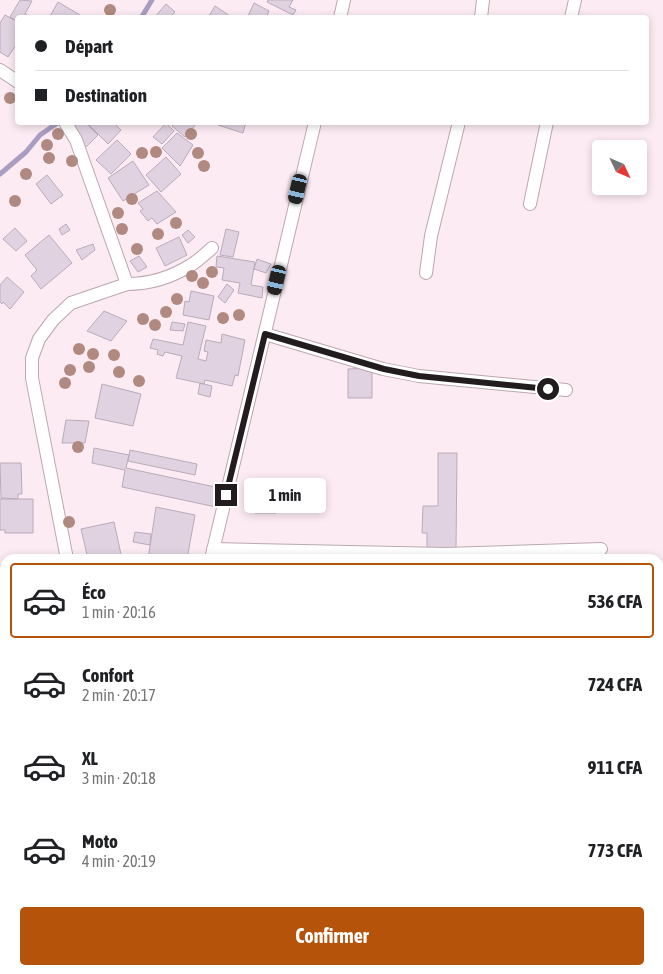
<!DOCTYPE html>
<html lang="fr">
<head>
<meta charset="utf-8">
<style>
	body { margin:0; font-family:"Asap Condensed",sans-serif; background:#f2f2f2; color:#202124; height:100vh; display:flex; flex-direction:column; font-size:19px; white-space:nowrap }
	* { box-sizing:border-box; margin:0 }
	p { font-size:16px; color:#757577 }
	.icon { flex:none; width:28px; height:28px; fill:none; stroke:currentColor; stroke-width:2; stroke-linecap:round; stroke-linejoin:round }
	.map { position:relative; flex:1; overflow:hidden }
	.drawer { position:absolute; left:0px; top:554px; width:664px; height:421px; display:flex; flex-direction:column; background:#fff; border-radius:15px 15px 0 0; box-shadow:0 2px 8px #0003 }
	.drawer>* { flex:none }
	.hud { position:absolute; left:15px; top:15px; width:634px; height:110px; border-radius:5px; box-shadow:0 2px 8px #0003; display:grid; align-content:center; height:110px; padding:0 20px; background:#fff }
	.needle { width:32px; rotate:134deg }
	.buttons { position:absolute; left:592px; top:140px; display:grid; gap:10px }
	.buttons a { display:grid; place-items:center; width:55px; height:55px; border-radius:5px; background:#fff; box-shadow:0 2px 8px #0003; font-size:25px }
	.end { position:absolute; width:22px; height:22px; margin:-11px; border:6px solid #231c1f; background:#fff; box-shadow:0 0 0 2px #fff }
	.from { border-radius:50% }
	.bubble { position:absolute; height:35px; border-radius:5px; background:#fff; box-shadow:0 2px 8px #0003; font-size:16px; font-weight:700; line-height:35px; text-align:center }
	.car { position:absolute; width:15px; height:30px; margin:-15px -8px; border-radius:6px; box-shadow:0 0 4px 1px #0007; background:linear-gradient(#222 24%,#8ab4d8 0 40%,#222 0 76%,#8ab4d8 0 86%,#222 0) }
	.hud b { display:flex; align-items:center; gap:18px; height:48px; font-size:19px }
	.hud b+b { border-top:1px solid #e0e0e0 }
	.hud i { width:12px; height:12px; background:#202124 }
	ul { padding:9px 0 0; list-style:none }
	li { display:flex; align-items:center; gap:15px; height:75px; margin:0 10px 8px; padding:0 10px; border:2px solid transparent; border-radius:5px }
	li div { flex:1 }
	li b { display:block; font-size:19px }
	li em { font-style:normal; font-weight:700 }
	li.active { border-color:#b45309 }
	li>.icon { width:45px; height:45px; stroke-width:1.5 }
	.primary-button { display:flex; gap:10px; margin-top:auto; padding:10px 20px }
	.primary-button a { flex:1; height:58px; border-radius:5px; background:#b45309; color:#fff; font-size:20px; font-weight:700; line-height:58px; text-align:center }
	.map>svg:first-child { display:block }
	.built { fill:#fadce9 }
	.cemetery { fill:url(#cemetery-stones) }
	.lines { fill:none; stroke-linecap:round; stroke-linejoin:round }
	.stream { stroke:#a99dc2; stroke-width:5 }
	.building { fill:#e1d2e1; stroke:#baabba }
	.street-casing { stroke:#bba7af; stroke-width:14 }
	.street { stroke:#fff; stroke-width:12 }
	.tree { fill:#b08a81 }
	.route { stroke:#231c1f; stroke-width:6 }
</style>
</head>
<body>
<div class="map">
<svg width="663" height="974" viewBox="0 0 663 974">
	<defs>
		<pattern id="cemetery-stones" width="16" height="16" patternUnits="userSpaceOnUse" patternTransform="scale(1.25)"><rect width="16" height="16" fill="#dfc0b4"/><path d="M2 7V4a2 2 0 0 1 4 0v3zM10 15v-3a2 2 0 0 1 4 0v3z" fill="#bfa49a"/></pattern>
	</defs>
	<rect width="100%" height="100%" fill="#fdebf3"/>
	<path class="built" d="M663,640V922H659V658Z"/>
	<path class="cemetery" d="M285,970H469L465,974H286Z"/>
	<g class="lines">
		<path class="stream" d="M141,18L152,0
			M0,174L26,152L40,135L59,122"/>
	</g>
	<path class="building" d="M20,0L32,1L25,14L32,18H18V22L10,17Z
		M268,0H293L289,7L296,10L293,15L267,2Z
		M58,2L80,15L79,18H49Z
		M254,3L269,11L266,18H247Z
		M166,4L175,12L170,18H154Z
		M215,6L233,18H208Z
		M5,15L18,22V42L8,57L0,52V23Z
		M77,122H85L98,135L85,148L73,126Z
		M86,122H113L121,130L108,144Z
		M176,122H198L185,137L172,126Z
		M219,122H246L243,133L218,125Z
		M166,123L174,131L162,144L153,137Z
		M177,133L193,145L180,166L162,148Z
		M117,140L131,154L111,174L96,160Z
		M166,157L181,174L161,192L146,175Z
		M133,161L149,185L123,201L108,178Z
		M47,175L63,195L51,204L36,184Z
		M157,191L176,212L157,224L152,218L148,221L140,211L143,209L138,203Z
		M66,224L70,230L62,235L59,229Z
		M15,228L27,241L16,251L3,239Z
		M226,229L239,232L233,257L220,255Z
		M188,230L195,237L188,243L182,235Z
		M49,235L72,263L41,289L31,276L37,270L25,255Z
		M179,237L187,255L165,266L156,248Z
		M93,244L95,250L82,260L76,250Z
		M139,256L147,267L138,272L130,261Z
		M217,256L255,262L251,285L263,287L262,298L238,293L240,283L222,280L224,268L216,267Z
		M257,259L271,264L266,273L254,269Z
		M7,277L24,292L10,309L3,302L2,304L0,302V285Z
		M227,284L234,290L225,303L218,297Z
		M191,291L214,296L209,320L183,315L185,301L189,302Z
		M104,311L127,321L111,341L87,331Z
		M172,322L185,324L183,331L170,330Z
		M188,322L206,326L198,359L206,361L208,352L204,351L206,340L221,343L222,334L245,340L238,376L235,375L232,386L205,380L204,384L176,378L182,356L165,352L163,356L157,354L158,350L150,348L153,339L183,345Z
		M372,368V398H348V369Z
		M200,383L212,386L210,397L198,394Z
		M102,384L141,394L133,426L95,418Z
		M66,420L89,421L85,443H62Z
		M94,448L129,455L126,468L220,488L216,507L122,487L125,470L92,463Z
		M130,450L197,464L195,475L128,461Z
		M438,453H457L456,549L427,550V533H422L423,506H438Z
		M0,463H21L22,494H18V499L1,498Z
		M254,485H276V513H255Z
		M0,499H33V533H5V530H0Z
		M156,507L195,515L187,559H148Z
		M114,522L122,559H88L81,529Z
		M135,532L151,534L150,545L133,542Z
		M5,565V590H0V566Z
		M0,672L5,673V706L0,705Z
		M5,728V755L0,756V729Z
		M5,945V970H18L19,974H0V946Z
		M64,970H95L97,974H66Z
		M181,970H259V974H181Z"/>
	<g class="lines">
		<g class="street-casing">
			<path id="street" d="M340,18L344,0
				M481,18L483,0
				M571,18L575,0
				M0,70L18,82
				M65,122L76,140L127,284L71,303L53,320L39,339L32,358V378L67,559
				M530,204L547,122
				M426,273L431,236L459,122
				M127,284C149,284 172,277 191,265C198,261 205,254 212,248
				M265,334L383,369L419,376L566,390
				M213,549L445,554L601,549
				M211,559L315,122
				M0,781L5,780
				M0,919L5,917
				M129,974L130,970"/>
		</g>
		<use href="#street" class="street"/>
	</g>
	<g class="tree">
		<circle cx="110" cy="10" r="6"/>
		<circle cx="10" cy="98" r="6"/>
		<circle cx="58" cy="134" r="6"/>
		<circle cx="191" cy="134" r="6"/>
		<circle cx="47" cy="145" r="6"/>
		<circle cx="156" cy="152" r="6"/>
		<circle cx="142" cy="153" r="6"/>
		<circle cx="198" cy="153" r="6"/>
		<circle cx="49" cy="158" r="6"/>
		<circle cx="72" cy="161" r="6"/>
		<circle cx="204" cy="166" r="6"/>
		<circle cx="26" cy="174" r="6"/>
		<circle cx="132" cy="199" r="6"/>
		<circle cx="15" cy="201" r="6"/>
		<circle cx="118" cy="213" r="6"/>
		<circle cx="176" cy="223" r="6"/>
		<circle cx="122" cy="229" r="6"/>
		<circle cx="158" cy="234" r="6"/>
		<circle cx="137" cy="249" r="6"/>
		<circle cx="212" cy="272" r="6"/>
		<circle cx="192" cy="276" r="6"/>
		<circle cx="203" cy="283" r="6"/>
		<circle cx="177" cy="299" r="6"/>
		<circle cx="166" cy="312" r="6"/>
		<circle cx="239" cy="315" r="6"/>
		<circle cx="223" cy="318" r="6"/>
		<circle cx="143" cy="319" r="6"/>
		<circle cx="155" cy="325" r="6"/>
		<circle cx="79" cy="349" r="6"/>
		<circle cx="93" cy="354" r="6"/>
		<circle cx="114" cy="355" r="6"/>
		<circle cx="89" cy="367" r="6"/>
		<circle cx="70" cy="370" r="6"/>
		<circle cx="119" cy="372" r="6"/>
		<circle cx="139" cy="381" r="6"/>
		<circle cx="65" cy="383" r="6"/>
		<circle cx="78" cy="447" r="6"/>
		<circle cx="69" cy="522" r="6"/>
	</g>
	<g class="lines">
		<path class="route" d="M226,495L265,334L384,369L419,376L548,389"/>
	</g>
</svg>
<div class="buttons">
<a><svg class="needle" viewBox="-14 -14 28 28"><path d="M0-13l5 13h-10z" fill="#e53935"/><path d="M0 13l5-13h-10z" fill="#757577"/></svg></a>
</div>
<i class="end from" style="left:548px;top:389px"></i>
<i class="end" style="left:226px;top:495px"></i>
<div class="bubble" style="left:244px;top:478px;width:82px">1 min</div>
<i class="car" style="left:298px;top:189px;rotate:193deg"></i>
<i class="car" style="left:277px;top:280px;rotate:193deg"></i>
<div class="hud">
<b><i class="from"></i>Départ</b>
<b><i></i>Destination</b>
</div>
<section class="drawer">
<ul>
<li class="active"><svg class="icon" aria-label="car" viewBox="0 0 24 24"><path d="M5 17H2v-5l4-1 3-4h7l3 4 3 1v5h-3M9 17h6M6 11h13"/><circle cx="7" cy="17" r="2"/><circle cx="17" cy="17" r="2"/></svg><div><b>Éco</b><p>1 min · 20:16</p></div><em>536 CFA</em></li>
<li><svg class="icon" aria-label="car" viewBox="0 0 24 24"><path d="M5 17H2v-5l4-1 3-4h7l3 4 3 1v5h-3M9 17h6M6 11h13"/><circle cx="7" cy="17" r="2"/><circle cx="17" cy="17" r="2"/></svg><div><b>Confort</b><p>2 min · 20:17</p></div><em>724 CFA</em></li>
<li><svg class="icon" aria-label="car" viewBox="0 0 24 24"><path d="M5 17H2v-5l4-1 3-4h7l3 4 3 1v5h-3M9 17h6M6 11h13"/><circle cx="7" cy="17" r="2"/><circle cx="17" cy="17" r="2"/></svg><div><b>XL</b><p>3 min · 20:18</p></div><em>911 CFA</em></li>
<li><svg class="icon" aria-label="car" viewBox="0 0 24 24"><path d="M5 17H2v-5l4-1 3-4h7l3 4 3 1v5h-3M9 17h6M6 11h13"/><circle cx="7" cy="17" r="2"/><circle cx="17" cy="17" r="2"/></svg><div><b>Moto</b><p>4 min · 20:19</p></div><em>773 CFA</em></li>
</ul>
<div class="primary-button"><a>Confirmer</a></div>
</section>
</div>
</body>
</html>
